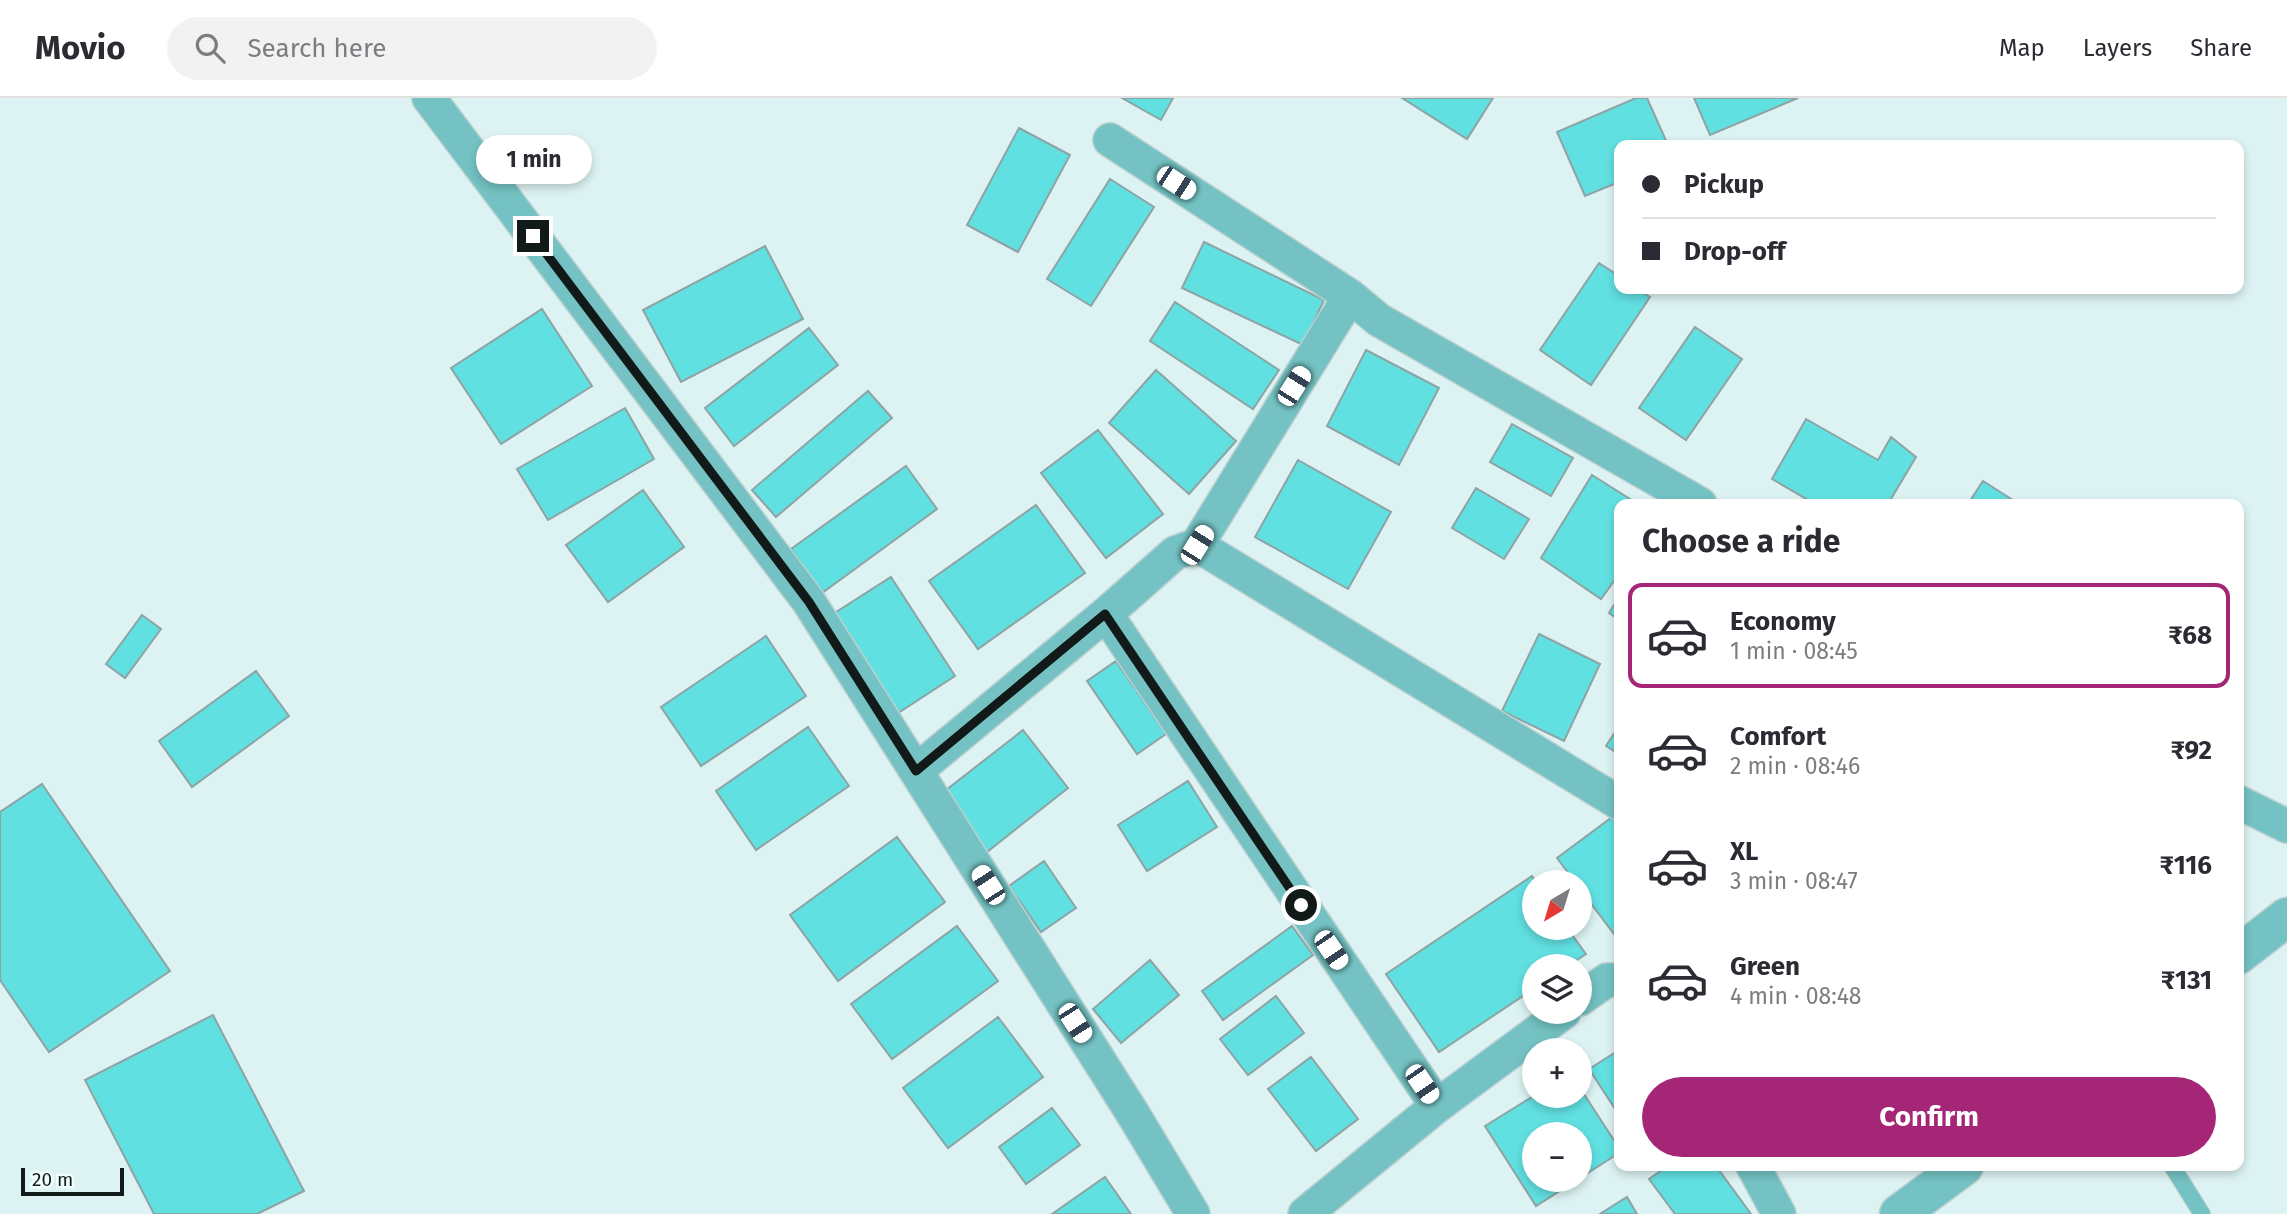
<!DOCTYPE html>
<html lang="en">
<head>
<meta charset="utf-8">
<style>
	body { margin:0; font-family:"Fira Sans",sans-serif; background:#f2f2f3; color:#2b2b33; height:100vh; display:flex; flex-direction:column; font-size:26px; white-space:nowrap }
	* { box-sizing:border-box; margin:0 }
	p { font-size:23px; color:#7c7c81 }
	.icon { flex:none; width:38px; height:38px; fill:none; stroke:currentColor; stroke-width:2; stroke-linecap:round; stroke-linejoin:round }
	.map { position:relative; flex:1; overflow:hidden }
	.side { position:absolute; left:1614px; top:401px; width:630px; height:672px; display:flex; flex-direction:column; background:#fff; border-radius:14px; box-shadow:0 4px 10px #0003 }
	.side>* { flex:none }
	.guide { position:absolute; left:1614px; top:42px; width:630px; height:154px; border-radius:14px; box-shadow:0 4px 10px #0003; display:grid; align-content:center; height:154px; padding:0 28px; background:#fff }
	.needle { width:46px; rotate:218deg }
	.buttons { position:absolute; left:1522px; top:772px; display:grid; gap:14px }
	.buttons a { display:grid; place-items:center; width:70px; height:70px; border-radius:50%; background:#fff; box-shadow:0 4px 10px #0003; font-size:35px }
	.scale { position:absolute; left:21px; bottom:18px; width:103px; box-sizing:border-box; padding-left:7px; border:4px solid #111919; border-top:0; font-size:19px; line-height:24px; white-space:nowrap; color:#111919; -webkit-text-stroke:5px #f1fefe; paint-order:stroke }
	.end { position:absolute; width:32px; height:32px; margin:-16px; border:9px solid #111919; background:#fff; box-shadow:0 0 0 4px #fff }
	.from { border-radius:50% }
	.bubble { position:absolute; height:49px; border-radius:24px; background:#fff; box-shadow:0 4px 10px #0003; font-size:23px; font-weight:700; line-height:49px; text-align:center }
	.car { position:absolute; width:21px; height:42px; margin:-21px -10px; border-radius:9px; box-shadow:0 0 5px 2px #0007; background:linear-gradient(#fff 24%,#345 0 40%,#fff 0 76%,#345 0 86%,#fff 0) }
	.guide b { display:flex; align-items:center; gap:24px; height:66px; font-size:26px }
	.guide b+b { border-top:2px solid #e1e1e2 }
	.guide i { width:18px; height:18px; background:#2b2b33 }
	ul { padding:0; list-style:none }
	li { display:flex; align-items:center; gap:21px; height:105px; margin:0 14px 10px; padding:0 14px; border:4px solid transparent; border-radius:14px }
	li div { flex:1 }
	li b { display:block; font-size:26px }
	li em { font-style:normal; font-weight:700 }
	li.selected { border-color:#a52677 }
	li>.icon { width:63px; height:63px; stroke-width:1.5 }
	h2 { padding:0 28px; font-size:32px; line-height:84px }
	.button { display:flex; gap:14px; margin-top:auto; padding:14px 28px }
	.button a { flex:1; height:80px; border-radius:42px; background:#a52677; color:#fff; font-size:28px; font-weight:700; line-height:80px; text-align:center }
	header { display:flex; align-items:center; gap:42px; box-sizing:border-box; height:98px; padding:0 35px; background:#fff; border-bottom:2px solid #e1e1e2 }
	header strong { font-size:33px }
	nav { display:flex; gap:38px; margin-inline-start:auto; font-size:24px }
	.search { width:490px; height:63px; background:#f2f2f3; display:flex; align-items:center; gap:18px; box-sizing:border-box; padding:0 24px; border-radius:38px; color:#7c7c81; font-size:26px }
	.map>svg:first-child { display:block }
	.building { fill:#61e0e2; stroke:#8ea3a3; stroke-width:2 }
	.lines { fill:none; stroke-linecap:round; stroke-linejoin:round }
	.service-casing { stroke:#bcd0d0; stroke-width:18 }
	.minor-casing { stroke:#bcd0d0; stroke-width:36 }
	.tertiary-casing { stroke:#bcd0d0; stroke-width:41 }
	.service { stroke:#74c2c3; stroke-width:16 }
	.minor { stroke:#74c2c3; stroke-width:33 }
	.tertiary { stroke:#74c2c3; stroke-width:38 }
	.route { stroke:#111919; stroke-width:9 }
</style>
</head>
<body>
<header>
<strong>Movio</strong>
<div class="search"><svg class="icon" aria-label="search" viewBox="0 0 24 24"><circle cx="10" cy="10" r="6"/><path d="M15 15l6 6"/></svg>Search here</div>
<nav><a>Map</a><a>Layers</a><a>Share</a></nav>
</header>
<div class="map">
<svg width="2287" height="1116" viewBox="0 0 2287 1116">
	<rect width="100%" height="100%" fill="#ddf3f3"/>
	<path class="building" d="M1122,0H1173L1161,22Z
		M1402,0H1493L1467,41Z
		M1636,0H1647L1668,47H1619V84L1585,98L1557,34Z
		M1694,0H1798L1710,37Z
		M1019,30L1070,57L1018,154L967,127Z
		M1110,81L1154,109L1091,208L1047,181Z
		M1204,144L1324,202L1303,247L1182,190Z
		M765,148L803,221L681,284L643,212Z
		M1599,165L1619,178V191H1637L1650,199L1591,287L1540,252Z
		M1175,204L1279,272L1253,311L1150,243Z
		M542,211L592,288L501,346L451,270Z
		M1695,229L1742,261L1686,342L1639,310Z
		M809,230L838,267L734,348L705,310Z
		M1366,252L1439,290L1399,367L1327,328Z
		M1156,272L1236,343L1189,396L1109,325Z
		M868,293L892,320L776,419L752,392Z
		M625,310L654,361L548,422L517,371Z
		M1806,321L1878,362L1891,339L1916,359L1888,406H1815L1772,381Z
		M1512,326L1573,360L1551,398L1490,364Z
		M1098,332L1163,416L1106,460L1041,375Z
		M1298,362L1391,414L1348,491L1255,439Z
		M906,368L937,411L822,495L791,451Z
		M1592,377L1638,406H1619V476L1601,501L1541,460Z
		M1983,383L2019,406H1968Z
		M1476,390L1529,421L1504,461L1452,430Z
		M643,392L684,449L608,504L566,447Z
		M1036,407L1085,475L978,551L929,483Z
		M891,479L955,578L898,615L833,516Z
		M1619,499V522L1609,515Z
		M142,517L161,531L125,580L106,566Z
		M1539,536L1600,566L1564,643L1502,613Z
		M766,538L806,598L701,668L661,609Z
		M1116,563L1166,636L1137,656L1087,583Z
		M256,573L289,618L192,689L159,643Z
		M1619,628V656L1606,648Z
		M808,629L849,688L756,752L716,693Z
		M1023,632L1068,690L987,754L941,696Z
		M1188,683L1217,729L1147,773L1118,727Z
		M42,686L170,873L49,954L0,882V714Z
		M1615,717L1619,722V832L1614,836L1580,791V784H1575L1557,760Z
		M897,739L945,804L838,883L790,817Z
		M1044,763L1076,810L1041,834L1009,788Z
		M1532,778L1536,784L1535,830H1567L1586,856L1568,868H1535V890L1439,954L1386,876Z
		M957,828L998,883L892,961L851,906Z
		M1292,828L1313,857L1223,922L1202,893Z
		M1150,862L1179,897L1121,945L1093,911Z
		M1276,898L1304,935L1248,977L1220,941Z
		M213,917L304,1093L257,1116H154L85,982Z
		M998,919L1043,979L948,1050L903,990Z
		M1619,952V1017L1589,971Z
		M1311,959L1358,1021L1316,1053L1268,991Z
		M1580,990L1619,1050V1055L1580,1080V1036H1535V1082H1577L1536,1108L1485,1028L1535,997L1580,998Z
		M1052,1010L1080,1047L1026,1086L999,1049Z
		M1668,1068H1716L1751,1116H1675L1649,1081Z
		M1105,1079L1131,1116H1052Z
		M1627,1099L1637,1116H1600Z"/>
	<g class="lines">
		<g class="service-casing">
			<path id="service" d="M2172,1068L2202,1116"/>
		</g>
		<g class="minor-casing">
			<path id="minor" d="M429,0L809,504L1133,1016L1193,1116
				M1110,42L1350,198L1379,222L1700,406
				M1197,447L1619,705
				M1106,516L1437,1008
				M916,673L1106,516L1175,455L1197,447L1350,198
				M2238,704L2287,728
				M1580,901L1607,882H1619
				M1753,1068L1779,1116
				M1305,1116L1437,1008L1564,914"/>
		</g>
		<g class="tertiary-casing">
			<path id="tertiary" d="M2238,857L2287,819
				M1899,1116L1964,1068"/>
		</g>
		<use href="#service" class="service"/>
		<use href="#minor" class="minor"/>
		<use href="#tertiary" class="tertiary"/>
	</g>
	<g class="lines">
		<path class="route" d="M533,138L809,504L916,673L1105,516L1301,807"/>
	</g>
</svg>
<div class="buttons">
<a><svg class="needle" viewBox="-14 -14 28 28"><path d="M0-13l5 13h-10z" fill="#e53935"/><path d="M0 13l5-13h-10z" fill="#7c7c81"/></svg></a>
<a><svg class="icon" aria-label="layers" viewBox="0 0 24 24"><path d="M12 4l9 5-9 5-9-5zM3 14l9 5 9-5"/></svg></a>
<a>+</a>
<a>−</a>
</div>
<div class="scale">20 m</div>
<i class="end from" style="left:1301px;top:807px"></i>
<i class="end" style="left:533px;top:138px"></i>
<div class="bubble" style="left:476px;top:37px;width:116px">1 min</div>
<i class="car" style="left:1176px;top:85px;rotate:123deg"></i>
<i class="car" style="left:1294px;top:288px;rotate:32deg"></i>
<i class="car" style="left:1197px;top:447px;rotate:32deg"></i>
<i class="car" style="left:988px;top:787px;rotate:327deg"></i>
<i class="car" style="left:1331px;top:852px;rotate:146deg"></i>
<i class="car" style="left:1075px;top:925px;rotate:147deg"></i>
<i class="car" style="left:1422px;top:986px;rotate:146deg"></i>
<div class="guide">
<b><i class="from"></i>Pickup</b>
<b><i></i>Drop-off</b>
</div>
<section class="side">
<h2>Choose a ride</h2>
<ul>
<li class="selected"><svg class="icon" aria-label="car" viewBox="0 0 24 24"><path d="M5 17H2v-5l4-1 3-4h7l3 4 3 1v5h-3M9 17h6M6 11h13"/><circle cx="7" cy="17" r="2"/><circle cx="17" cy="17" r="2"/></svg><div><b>Economy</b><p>1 min · 08:45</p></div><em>₹68</em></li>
<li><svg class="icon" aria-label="car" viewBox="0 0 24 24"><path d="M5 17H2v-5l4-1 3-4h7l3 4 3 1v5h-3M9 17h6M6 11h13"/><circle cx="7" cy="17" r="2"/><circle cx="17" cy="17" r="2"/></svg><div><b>Comfort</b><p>2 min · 08:46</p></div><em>₹92</em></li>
<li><svg class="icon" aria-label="car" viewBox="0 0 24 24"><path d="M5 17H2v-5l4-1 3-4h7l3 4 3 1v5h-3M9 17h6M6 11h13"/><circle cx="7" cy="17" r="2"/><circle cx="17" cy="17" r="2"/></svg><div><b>XL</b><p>3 min · 08:47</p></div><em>₹116</em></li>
<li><svg class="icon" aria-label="car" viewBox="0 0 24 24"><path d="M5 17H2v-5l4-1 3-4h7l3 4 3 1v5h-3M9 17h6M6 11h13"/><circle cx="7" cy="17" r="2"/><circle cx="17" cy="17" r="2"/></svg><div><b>Green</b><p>4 min · 08:48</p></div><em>₹131</em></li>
</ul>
<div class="button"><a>Confirm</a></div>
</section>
</div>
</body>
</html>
